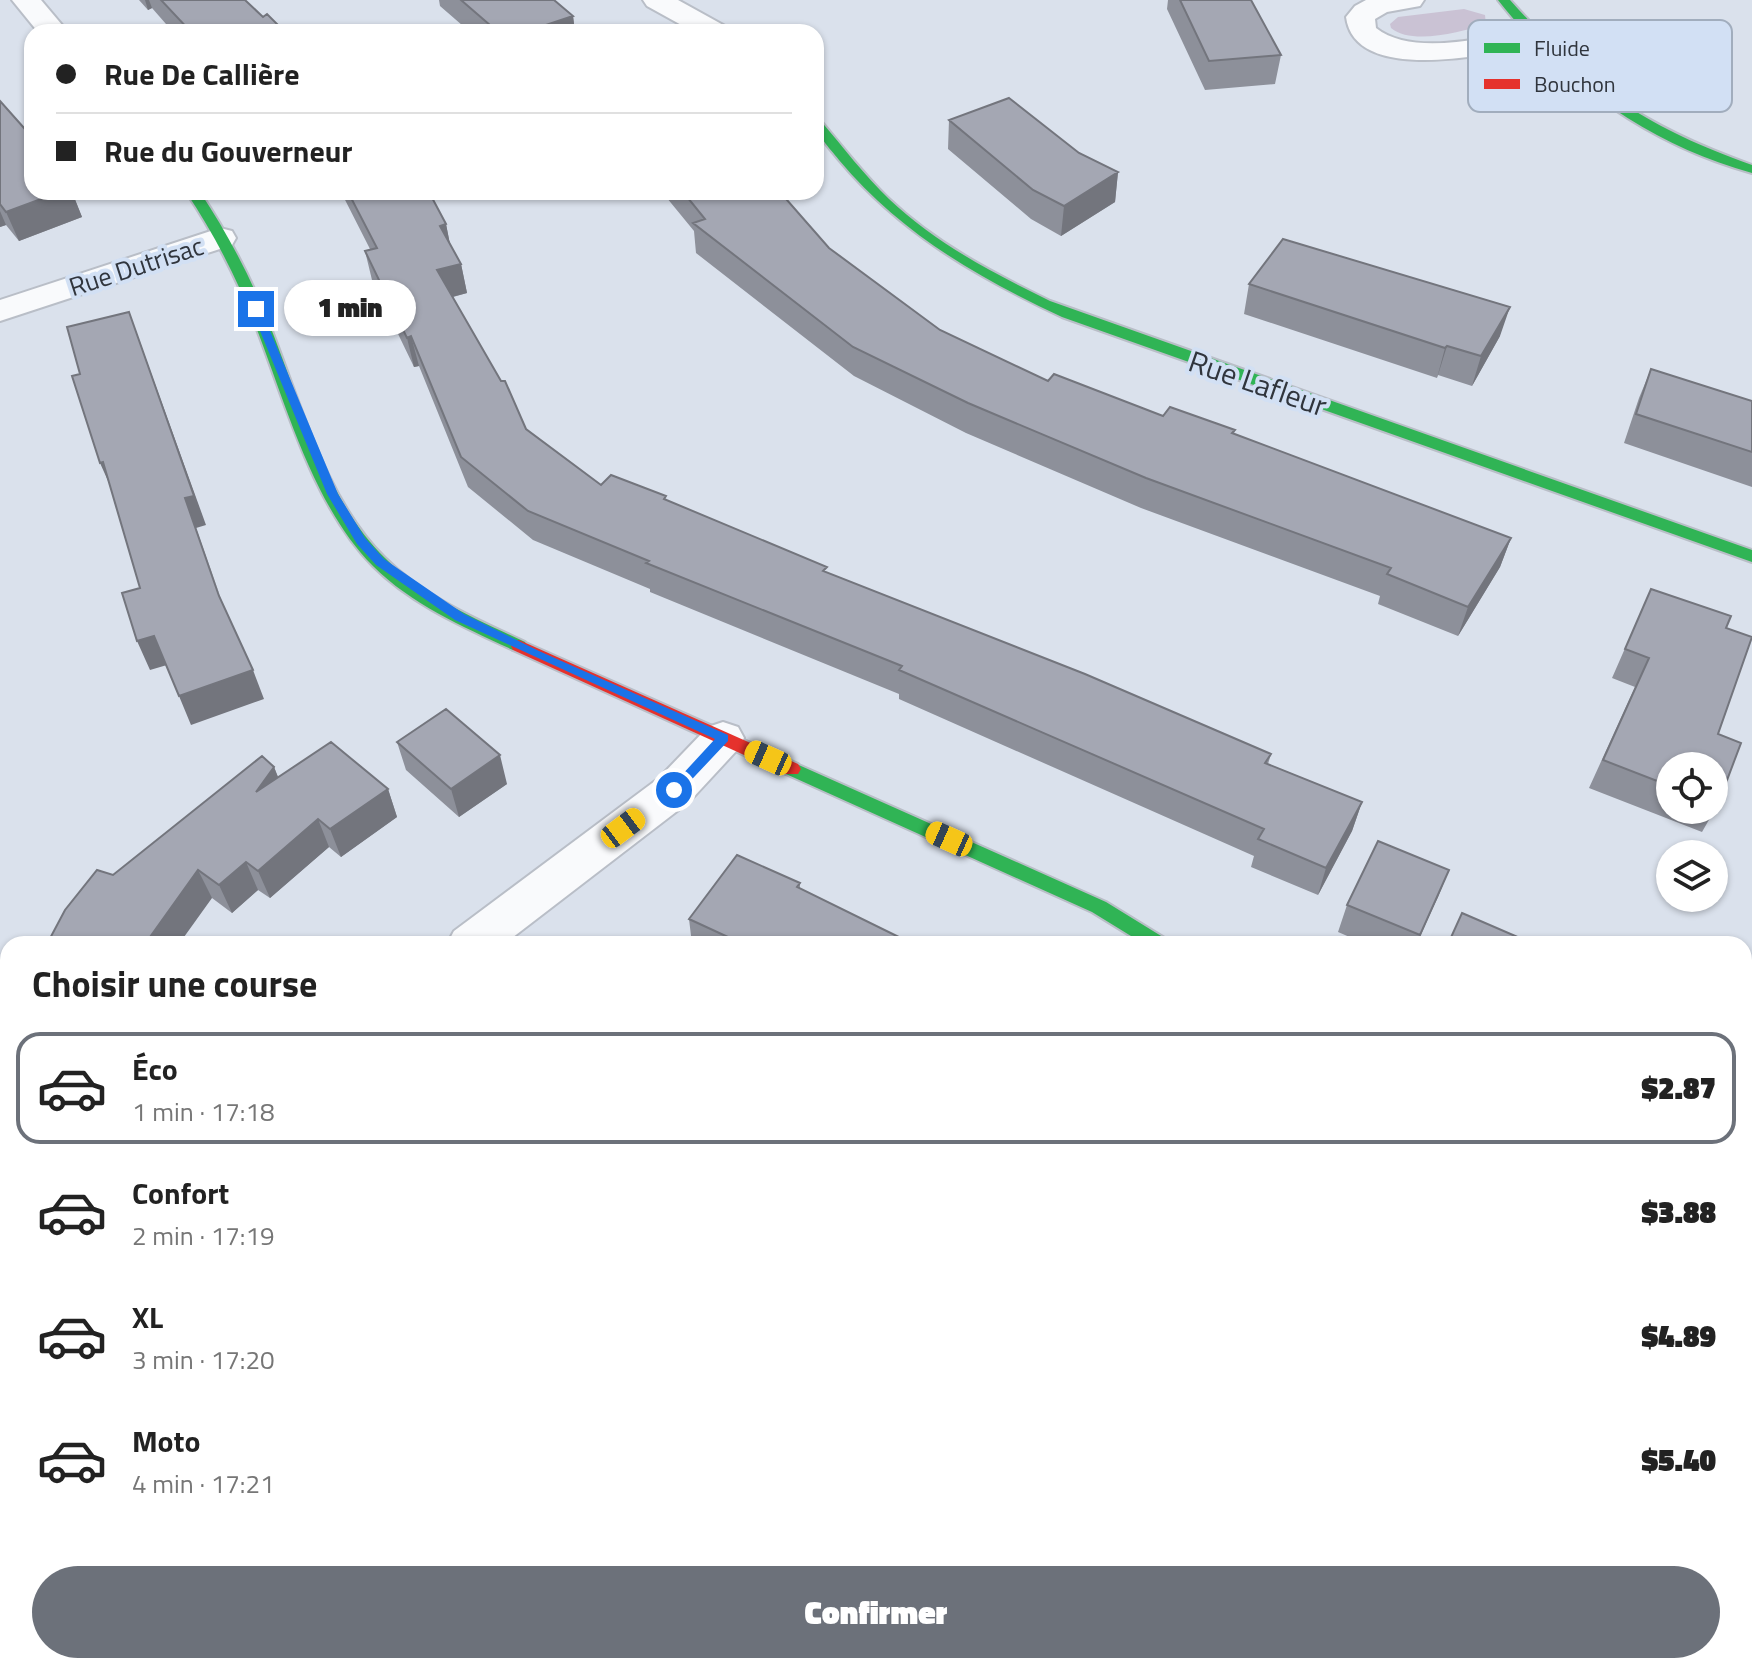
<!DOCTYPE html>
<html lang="fr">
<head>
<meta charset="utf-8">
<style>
	body { margin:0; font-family:"Titillium Web",sans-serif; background:#f6f6f6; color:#222; height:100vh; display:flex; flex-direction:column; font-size:30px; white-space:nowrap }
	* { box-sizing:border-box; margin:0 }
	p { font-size:26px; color:#767676 }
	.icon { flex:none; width:44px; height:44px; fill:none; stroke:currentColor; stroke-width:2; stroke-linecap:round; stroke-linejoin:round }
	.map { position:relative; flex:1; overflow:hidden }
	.side { position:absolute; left:0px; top:936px; width:1752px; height:738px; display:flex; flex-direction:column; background:#fff; border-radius:24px 24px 0 0; box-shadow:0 2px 6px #0004 }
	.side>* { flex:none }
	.hud { position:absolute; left:24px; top:24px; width:800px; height:176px; border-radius:24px; box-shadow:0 2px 6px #0004; display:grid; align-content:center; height:176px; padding:0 32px; background:#fff }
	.tools { position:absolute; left:1656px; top:752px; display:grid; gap:16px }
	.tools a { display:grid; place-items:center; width:72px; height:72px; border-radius:50%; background:#fff; box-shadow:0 2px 6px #0004; font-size:40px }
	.end { position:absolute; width:36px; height:36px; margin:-18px; border:10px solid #1a73e8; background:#fff; box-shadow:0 0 0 4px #fff }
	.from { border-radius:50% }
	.bubble { position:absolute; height:56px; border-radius:28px; background:#fff; box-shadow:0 2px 6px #0004; font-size:26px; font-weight:800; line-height:56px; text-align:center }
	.car { position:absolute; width:24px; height:48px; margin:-24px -12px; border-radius:10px; box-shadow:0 0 6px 2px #0007; background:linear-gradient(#f5c518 24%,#345 0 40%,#f5c518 0 76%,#345 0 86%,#f5c518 0) }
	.hud b { display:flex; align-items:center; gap:28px; height:76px; font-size:30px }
	.hud b+b { border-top:2px solid #e0e0e0 }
	.hud i { width:20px; height:20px; background:#222 }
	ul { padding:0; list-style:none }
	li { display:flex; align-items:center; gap:24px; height:112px; margin:0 16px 12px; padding:0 16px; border:4px solid transparent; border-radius:24px }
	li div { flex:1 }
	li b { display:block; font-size:30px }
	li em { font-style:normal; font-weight:800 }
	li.current { border-color:#6c717a }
	li>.icon { width:72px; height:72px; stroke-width:1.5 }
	h2 { padding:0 32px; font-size:36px; line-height:96px }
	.button { display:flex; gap:16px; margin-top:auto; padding:16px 32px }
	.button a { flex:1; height:92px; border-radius:48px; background:#6c717a; color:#fff; font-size:32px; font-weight:800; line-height:92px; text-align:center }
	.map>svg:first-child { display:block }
	.green { fill:#cac2d4 }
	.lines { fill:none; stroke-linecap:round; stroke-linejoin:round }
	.street-casing { stroke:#b9bec7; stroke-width:4 }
	.fast-casing { stroke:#b9bec7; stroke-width:4 }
	.jam-casing { stroke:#b9bec7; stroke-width:4 }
	.path { stroke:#bfc1c5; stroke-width:6; stroke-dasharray:5 5; stroke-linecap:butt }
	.street { fill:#f9fafc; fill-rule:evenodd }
	.fast { fill:#30b455; fill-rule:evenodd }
	.jam { fill:#e5322d; fill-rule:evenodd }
	.wall { fill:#8d909a; fill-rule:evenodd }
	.shaded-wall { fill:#73757d }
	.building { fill:#a4a7b3; stroke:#73757d; stroke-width:2 }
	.route { fill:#1a73e8 }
	.labels { text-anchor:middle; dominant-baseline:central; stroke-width:8; stroke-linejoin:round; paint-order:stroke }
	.far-street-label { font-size:26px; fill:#30353d; stroke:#d2e0f4 }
	.street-label { font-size:30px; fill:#30353d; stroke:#d2e0f4 }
	.key { fill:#d2e0f4; stroke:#a1adbd; stroke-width:2 }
	.key-label { font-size:22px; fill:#30353d }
</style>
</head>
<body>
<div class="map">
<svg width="1752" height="1673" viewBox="0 0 1752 1673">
	<rect width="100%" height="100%" fill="#dae1ec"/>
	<path class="green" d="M1464,9L1485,15L1486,25C1461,31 1413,46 1391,28L1390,24L1398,17Z
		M0,1578L8,1593V1666H46L49,1673H0Z"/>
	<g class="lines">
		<g class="street-casing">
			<path id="street" d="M12,0H41L68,32H38Z
				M643,0H678L725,26L729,32H694L647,6Z
				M1366,0H1424L1420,6L1387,12L1375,19L1376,28C1414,58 1491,36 1536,28L1546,31L1551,37L1546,43L1536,46C1491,53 1355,86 1346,17L1355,6Z
				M220,228L232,231L236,238L232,245L0,321V300Z
				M723,722L738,727L744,738L738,749L689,802L504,944H447L454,931L659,778L708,727Z
				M1744,1339L1752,1342V1397L1744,1394Z
				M710,1666H772L775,1673H713Z"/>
		</g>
		<g class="fast-casing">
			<path id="fast" d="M1498,0H1510C1588,87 1642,126 1752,165V173C1650,145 1563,83 1498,0Z
				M816,119L820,120C843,147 864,175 889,199C935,243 993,273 1050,301L1752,550V562L1062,317C977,277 900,233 839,160C829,147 816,136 816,119Z
				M186,192H200C228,234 251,278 270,326C300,401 326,501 385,558C424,597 476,619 525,642L527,646L525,650H513C464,627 412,605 373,566C313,506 286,404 256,327C237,279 215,235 186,192Z
				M792,762L1106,902L1166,939L1168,944H1144L1092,912L786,774L783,769L786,764Z
				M1752,1267V1306L1744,1310V1271Z
				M1609,1666H1633L1631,1673H1607Z"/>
		</g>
		<g class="jam-casing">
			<path id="jam" d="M519,640L798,764L801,769L798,774H786L513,650L511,646L513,642Z"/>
		</g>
		<path class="path" d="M0,1474L8,1489
			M102,1666L106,1673"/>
		<use href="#street" class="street"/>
		<use href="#fast" class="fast"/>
		<use href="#jam" class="jam"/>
	</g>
	<path class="wall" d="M139,0H245L263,17L285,32H173L152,8L148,10Z
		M439,0H554L573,16L575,32H470L440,6Z
		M1168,0H1251L1281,55L1275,84L1205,90L1167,9Z
		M0,101L32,192H72L82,217L19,241L6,225L0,227Z
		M949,120L1079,153L1118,172L1115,202L1061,236L1031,219L948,149Z
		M341,192H430L431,197L446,224L450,245L461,264L467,293L453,297L526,429L601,485L666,500L827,573L1271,754L1268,764L1362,802L1352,831L1318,895L1251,867L1254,856L899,699V694L650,592V589L533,540L468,487L419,366L414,367L372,280L365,251L370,249Z
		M662,192H780L829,248L940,330L1048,381L1163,416L1235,430L1234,434L1511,538L1500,567L1458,636L1378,604L1380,596L1141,508L966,433L854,376L696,253L694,231Z
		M1249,284L1500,336L1472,386L1438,375L1437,378L1244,314Z
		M1651,369L1752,401V487L1624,443L1639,398Z
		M1651,589L1726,628L1718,734V804L1702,832L1589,788L1635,687L1612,678ZM1670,766H1714V810H1670Z
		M397,742L507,784L459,817L406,770Z
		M274,767L278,777L388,789L397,817L341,857L329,847L270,898L258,890L232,913L212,898L113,875Z
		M1449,870L1417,944H1366L1338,932L1347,905Z
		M800,883V889L913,944H692L689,919Z
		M1012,1666H1156L1162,1673H1018Z"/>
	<path class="shaded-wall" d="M145,0H149L152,8L148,10Z
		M573,16L575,32H525Z
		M1118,172L1115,202L1061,236L1064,206Z
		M60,192H72L82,217L19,241L6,212Z
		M0,211L6,225L0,227Z
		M446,224L452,254L440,226Z
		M461,264L467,293L444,299L437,270Z
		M1510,307L1500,336L1472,386L1481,356Z
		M129,312L206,525L196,528L230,625L185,498Z
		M411,336L419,366L414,367L407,338Z
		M1447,346L1438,375L1437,378L1445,348Z
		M103,462L113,492L100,463Z
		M1511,538L1500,567L1458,636L1468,607Z
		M154,636L167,665L150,670L137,641Z
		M253,670L264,699L191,725L179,696Z
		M500,755L507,784L459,817L451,789Z
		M274,767L285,795L256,792Z
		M388,789L397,817L341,857L330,829Z
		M1362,802L1352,831L1318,895L1326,868Z
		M318,819L329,847L270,898L258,871Z
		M246,862L258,890L232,913L219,885Z
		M198,870L212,898L179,944H145Z
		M1449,870L1438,897L1416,944Z"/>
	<path class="building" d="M161,0H245L263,17L267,14L285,32H191Z
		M461,0H554L573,16L525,32H498Z
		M1180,0H1251L1281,55L1209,61Z
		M623,29L627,32H615Z
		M1009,98L1079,153L1118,172L1064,206L1033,190L949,120Z
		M0,101L32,137V192H60L6,212L0,204Z
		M348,192H429L446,224L440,226L461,264L437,270L501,381H505L526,429L601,485L611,475L666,496L664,499L827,567L823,571L1085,674L1271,754L1265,763L1362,802L1326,868L1258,839L1264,829L899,670L902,666L646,563L649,561L528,511L461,457L411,336L407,338L365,251L377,248Z
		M683,192H780L829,248L940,330L1048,381L1054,374L1163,416L1170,407L1235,430L1232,433L1511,538L1468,607L1387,574L1391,568L1146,478L968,403L853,347L693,223L705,219Z
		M1283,239L1510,307L1481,356L1447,346L1445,348L1249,284Z
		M129,312L194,496L185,498L219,596L253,670L179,696L154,636L137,641L122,593L140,588L103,462L100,463L72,376L80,374L67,327Z
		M1651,369L1752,401V452L1636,414Z
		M1651,589L1731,616L1726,628L1752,637L1718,734L1741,743L1718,804L1714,803V766H1670V786L1603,760L1649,658L1625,649Z
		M446,709L500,755L451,789L397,742Z
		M331,742L388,789L330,829L318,819L258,871L246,862L219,885L198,870L145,944H47L65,910L97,870L113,875L262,756L274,767L256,792Z
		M1378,841L1449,870L1420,935L1347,905Z
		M737,855L800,883L797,887L913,944H743L689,919Z
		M1462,913L1534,944H1448Z
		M8,1019V1175L0,1123V1034Z
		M351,1666H476L481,1673H355Z
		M1031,1666H1156L1162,1673H1037Z"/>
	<path class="route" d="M256,306L261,309L338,494L365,538L384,559L464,614L539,651L728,735V741L679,793L674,795L668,790L715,739L455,620L376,565L357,544L327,494L251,309Z"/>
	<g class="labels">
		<g class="far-street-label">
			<text transform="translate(136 266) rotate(-18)">Rue Dutrisac</text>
		</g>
		<g class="street-label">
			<text transform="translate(1258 383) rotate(19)">Rue Lafleur</text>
		</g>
	</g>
	<rect x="1468" y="20" width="264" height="92" rx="12" class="key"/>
	<rect x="1484" y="43" width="36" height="10" fill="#30b455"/>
	<rect x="1484" y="79" width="36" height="10" fill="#e5322d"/>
	<g class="key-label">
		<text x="1534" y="56">Fluide</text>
		<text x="1534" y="92">Bouchon</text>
	</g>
</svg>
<div class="tools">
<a><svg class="icon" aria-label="locate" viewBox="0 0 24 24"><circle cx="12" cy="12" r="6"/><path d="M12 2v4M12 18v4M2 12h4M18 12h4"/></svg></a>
<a><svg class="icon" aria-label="layers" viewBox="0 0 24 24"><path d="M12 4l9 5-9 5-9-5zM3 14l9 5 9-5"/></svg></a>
</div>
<i class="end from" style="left:674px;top:790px"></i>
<i class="end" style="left:256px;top:309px"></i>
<div class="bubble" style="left:284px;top:280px;width:132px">1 min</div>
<i class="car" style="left:768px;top:758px;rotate:294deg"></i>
<i class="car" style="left:623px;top:828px;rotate:53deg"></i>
<i class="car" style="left:949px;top:839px;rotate:294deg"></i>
<div class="hud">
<b><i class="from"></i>Rue De Callière</b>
<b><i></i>Rue du Gouverneur</b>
</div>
<section class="side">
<h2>Choisir une course</h2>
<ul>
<li class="current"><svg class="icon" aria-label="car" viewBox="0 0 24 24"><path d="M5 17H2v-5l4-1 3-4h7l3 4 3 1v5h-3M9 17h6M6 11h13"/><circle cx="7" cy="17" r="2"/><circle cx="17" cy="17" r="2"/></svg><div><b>Éco</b><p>1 min · 17:18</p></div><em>$2.87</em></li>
<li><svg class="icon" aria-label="car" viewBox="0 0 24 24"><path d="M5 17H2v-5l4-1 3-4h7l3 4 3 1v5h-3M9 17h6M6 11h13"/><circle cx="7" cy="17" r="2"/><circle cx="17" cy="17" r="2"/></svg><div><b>Confort</b><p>2 min · 17:19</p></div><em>$3.88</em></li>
<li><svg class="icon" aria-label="car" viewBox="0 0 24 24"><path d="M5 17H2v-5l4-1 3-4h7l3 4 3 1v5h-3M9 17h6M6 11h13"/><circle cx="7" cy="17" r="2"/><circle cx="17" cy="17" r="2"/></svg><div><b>XL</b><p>3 min · 17:20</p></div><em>$4.89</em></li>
<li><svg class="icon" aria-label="car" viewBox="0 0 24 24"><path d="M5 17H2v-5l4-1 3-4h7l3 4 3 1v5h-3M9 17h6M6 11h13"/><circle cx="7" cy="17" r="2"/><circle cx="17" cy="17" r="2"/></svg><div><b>Moto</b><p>4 min · 17:21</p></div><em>$5.40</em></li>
</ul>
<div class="button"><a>Confirmer</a></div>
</section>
</div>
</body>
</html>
